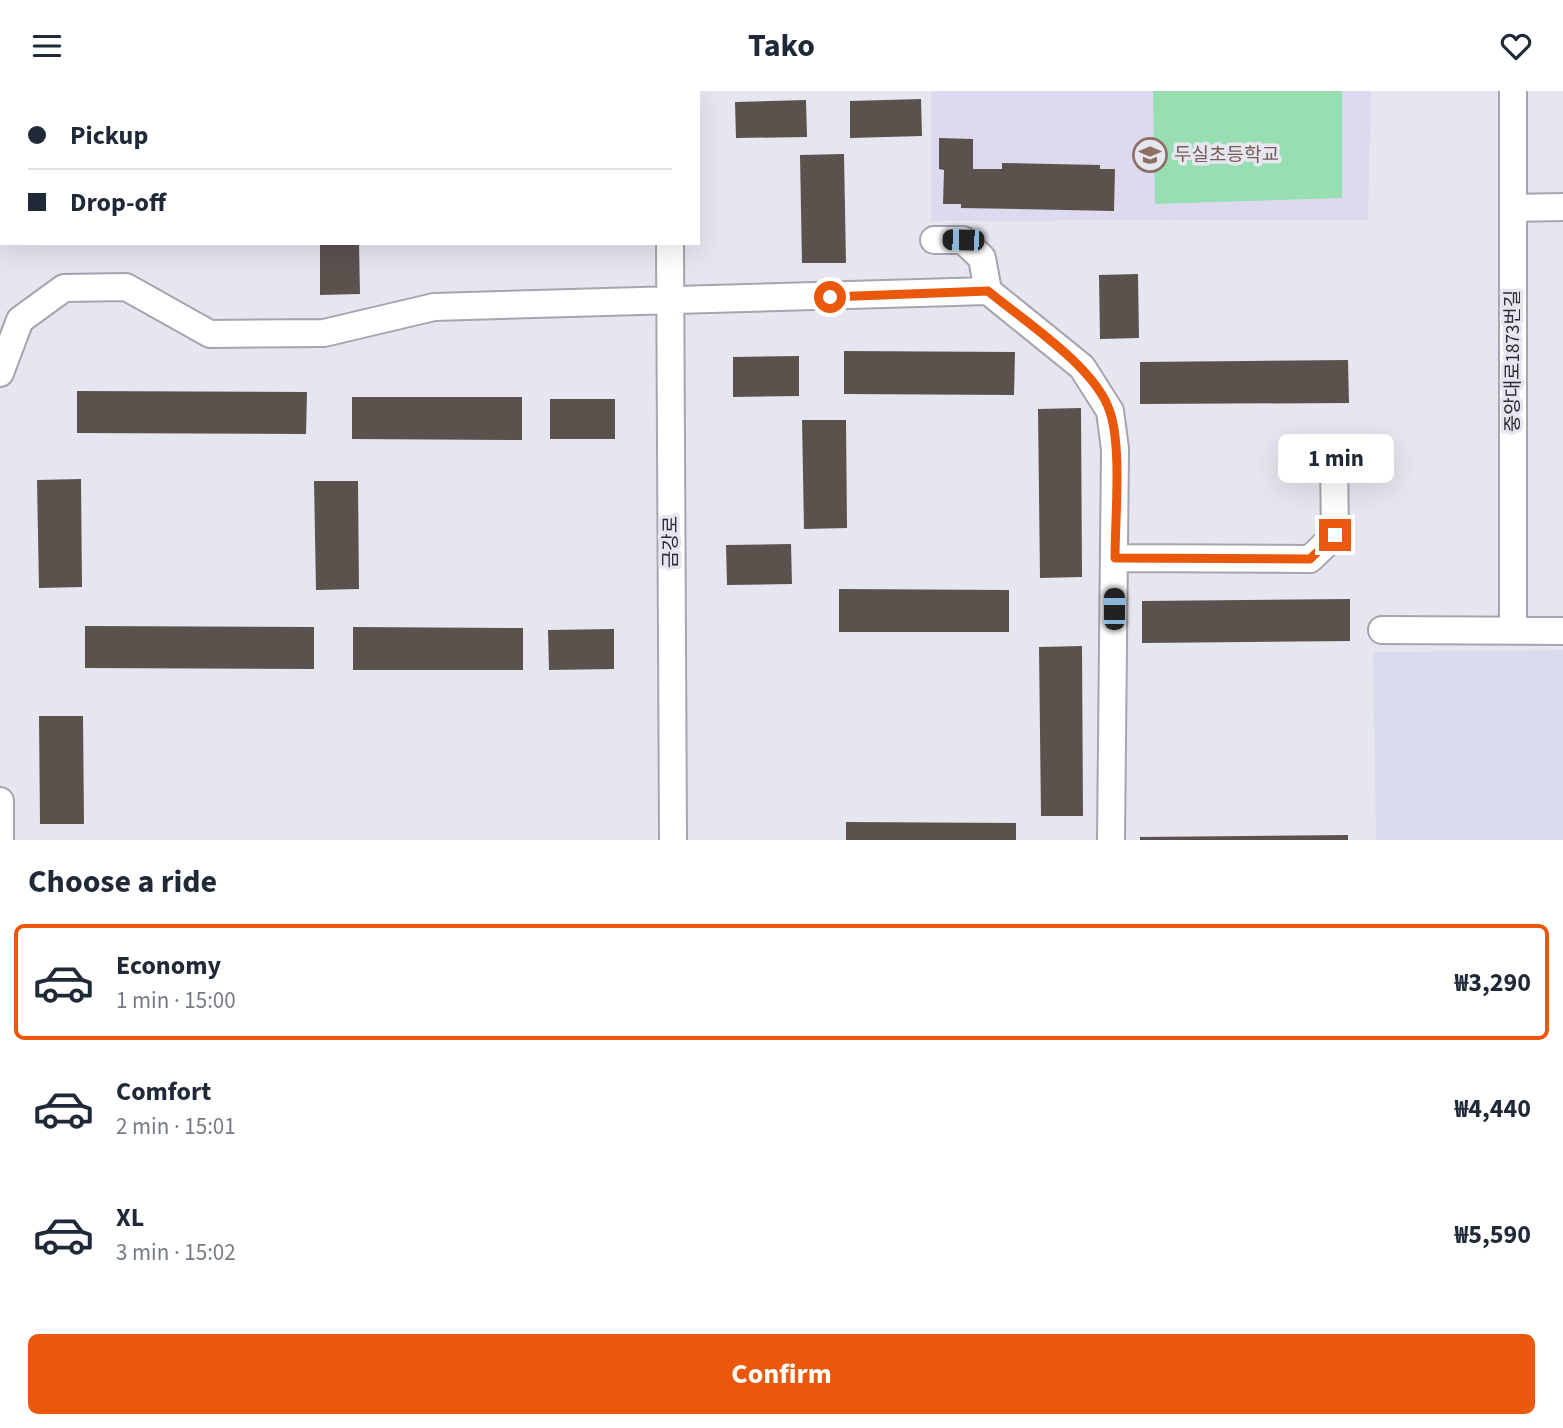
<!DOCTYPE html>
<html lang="en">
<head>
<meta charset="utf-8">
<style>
	body { margin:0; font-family:"Source Sans 3","Noto Sans KR",sans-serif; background:#f6f6f7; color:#1f2937; height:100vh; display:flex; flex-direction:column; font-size:26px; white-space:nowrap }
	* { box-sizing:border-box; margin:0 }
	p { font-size:23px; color:#747a83 }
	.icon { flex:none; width:38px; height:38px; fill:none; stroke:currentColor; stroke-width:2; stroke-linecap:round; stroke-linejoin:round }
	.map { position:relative; height:749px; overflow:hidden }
	.side { display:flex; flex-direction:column; background:#fff; flex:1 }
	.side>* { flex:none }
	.top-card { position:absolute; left:0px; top:0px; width:700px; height:154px; box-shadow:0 7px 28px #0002; display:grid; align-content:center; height:154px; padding:0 28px; background:#fff }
	.end { position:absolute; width:32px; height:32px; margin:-16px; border:9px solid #ea580c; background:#fff; box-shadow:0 0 0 4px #fff }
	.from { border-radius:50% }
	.bubble { position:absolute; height:49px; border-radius:10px; background:#fff; box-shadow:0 7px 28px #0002; font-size:23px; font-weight:700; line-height:49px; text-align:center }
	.car { position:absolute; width:21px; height:42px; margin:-21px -10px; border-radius:9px; box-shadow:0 0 5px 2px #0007; background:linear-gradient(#222 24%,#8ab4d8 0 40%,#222 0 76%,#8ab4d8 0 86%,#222 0) }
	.top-card b { display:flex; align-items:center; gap:24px; height:66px; font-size:26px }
	.top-card b+b { border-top:2px solid #e0e1e3 }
	.top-card i { width:18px; height:18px; background:#1f2937 }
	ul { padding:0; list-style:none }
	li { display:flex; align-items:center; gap:21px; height:116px; margin:0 14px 10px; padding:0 14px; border:4px solid transparent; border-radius:10px }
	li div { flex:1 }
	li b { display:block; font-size:26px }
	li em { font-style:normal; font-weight:700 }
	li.current { border-color:#ea580c }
	li>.icon { width:63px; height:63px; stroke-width:1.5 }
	h2 { padding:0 28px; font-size:32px; line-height:84px }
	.button { display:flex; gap:14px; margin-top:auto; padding:14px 28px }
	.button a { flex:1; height:80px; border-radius:10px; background:#ea580c; color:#fff; font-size:28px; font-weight:700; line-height:80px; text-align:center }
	header { display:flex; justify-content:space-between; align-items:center; height:91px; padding:0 28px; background:#fff; font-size:32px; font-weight:700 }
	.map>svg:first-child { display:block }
	.built { fill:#dadbec }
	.education { fill:#dddaf0 }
	.green { fill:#97dfb3 }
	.building { fill:#5b524e }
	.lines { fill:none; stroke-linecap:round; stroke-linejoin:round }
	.minor-casing { stroke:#a4a5ae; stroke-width:30 }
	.minor { stroke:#fff; stroke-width:26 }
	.route { stroke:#ea580c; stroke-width:9 }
	.labels { text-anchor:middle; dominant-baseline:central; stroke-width:7; stroke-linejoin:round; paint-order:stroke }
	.education-label { font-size:19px; fill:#785e54; stroke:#e6e6f0; text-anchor:start }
	.street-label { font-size:19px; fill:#2a2b2e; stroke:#e6e6f0 }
</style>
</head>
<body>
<header><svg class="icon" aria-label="menu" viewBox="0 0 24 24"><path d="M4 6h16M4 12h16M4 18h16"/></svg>Tako<svg class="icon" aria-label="heart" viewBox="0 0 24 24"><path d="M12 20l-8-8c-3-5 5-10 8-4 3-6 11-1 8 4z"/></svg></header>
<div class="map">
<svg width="1563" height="749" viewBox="0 0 1563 749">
	<rect width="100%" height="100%" fill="#e6e6f0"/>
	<path class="built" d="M1563,559V749H1376L1373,561Z"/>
	<path class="education" d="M931,0H1371L1368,129L931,130Z"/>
	<path class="green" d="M1153,0H1342V107L1155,113Z"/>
	<path class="building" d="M921,8L922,45L850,47V10Z
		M806,9L807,46L736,47L735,11Z
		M939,47L973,48V78H1002V72L1100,74V78H1115L1114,120L961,117V113H943L944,79L939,78Z
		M844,63L846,172H802L800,64Z
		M320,152H359L360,203L320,204Z
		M1138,183L1139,247L1100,248L1099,184Z
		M844,260L1015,261L1014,304L844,303Z
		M799,265V305L733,306V266Z
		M1348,269L1349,312L1140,313V271Z
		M77,300L307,301L306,343L77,342Z
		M352,306H522V349L352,348Z
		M550,308H615V348H550Z
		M1081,317L1082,486L1040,487L1038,318Z
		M802,329H846L847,437L804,438Z
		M81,388L82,496L39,497L37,389Z
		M314,390H358L359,498L316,499Z
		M791,453L792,493L727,494L726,454Z
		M839,498L1009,499V541H839Z
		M1350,508V550L1142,552V510Z
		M85,535L314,536V578L85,577Z
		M353,536L523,537V579H353Z
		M614,538V578L549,579L548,539Z
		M1082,555L1083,725H1041L1039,556Z
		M39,625H83L84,733H40Z
		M846,731L1016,732V749H846Z
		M1348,744V749H1140V746Z"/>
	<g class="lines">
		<g class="minor-casing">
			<path id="minor" d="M668,0L669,2
				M1513,0V540
				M1513,117L1563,116
				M670,152L673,749
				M988,200L1082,276L1110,320L1115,358L1111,749
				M0,282L20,229L64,197L126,196L210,243L324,242L434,216L988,200L982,167L963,149H934
				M1115,467L1310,468L1335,444L1334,369
				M1382,539L1563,540
				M0,710V749"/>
		</g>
		<use href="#minor" class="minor"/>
	</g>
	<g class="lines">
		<path class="route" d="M830,206L988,200C1024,230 1096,276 1110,321C1122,357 1115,427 1115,467L1310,468L1335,444"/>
	</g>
	<defs>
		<g id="school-ring" transform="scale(1.75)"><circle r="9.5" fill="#e6e6f0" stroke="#8d6e63" stroke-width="1.5"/><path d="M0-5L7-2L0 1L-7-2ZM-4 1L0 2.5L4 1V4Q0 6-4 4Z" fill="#8d6e63"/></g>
	</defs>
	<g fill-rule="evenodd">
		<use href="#school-ring" x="1150" y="64"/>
	</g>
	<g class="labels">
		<g class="education-label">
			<text x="1174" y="64">두실초등학교</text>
		</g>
		<g class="street-label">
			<text transform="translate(1513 270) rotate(-90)">중앙대로1873번길</text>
			<text transform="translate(671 451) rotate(-90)">금강로</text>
		</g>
	</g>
</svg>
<i class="end from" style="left:830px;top:206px"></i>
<i class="end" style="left:1335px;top:444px"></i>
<div class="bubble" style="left:1278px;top:343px;width:116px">1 min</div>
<i class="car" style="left:963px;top:149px;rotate:271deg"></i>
<i class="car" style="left:1114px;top:518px;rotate:0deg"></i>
<div class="top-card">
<b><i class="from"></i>Pickup</b>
<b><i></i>Drop-off</b>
</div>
</div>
<section class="side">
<h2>Choose a ride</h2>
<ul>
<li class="current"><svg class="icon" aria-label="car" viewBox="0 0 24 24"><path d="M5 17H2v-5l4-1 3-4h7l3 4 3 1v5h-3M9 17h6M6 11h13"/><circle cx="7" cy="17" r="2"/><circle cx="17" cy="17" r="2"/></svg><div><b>Economy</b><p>1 min · 15:00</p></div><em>₩3,290</em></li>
<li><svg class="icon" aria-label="car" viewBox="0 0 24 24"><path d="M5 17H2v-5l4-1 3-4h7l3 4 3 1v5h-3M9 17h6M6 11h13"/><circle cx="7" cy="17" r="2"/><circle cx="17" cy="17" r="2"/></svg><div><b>Comfort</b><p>2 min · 15:01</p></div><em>₩4,440</em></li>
<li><svg class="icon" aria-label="car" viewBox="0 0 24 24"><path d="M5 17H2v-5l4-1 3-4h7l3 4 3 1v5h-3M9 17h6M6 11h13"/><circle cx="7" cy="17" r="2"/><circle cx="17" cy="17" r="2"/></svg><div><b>XL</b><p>3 min · 15:02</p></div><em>₩5,590</em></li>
</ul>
<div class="button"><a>Confirm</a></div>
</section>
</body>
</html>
